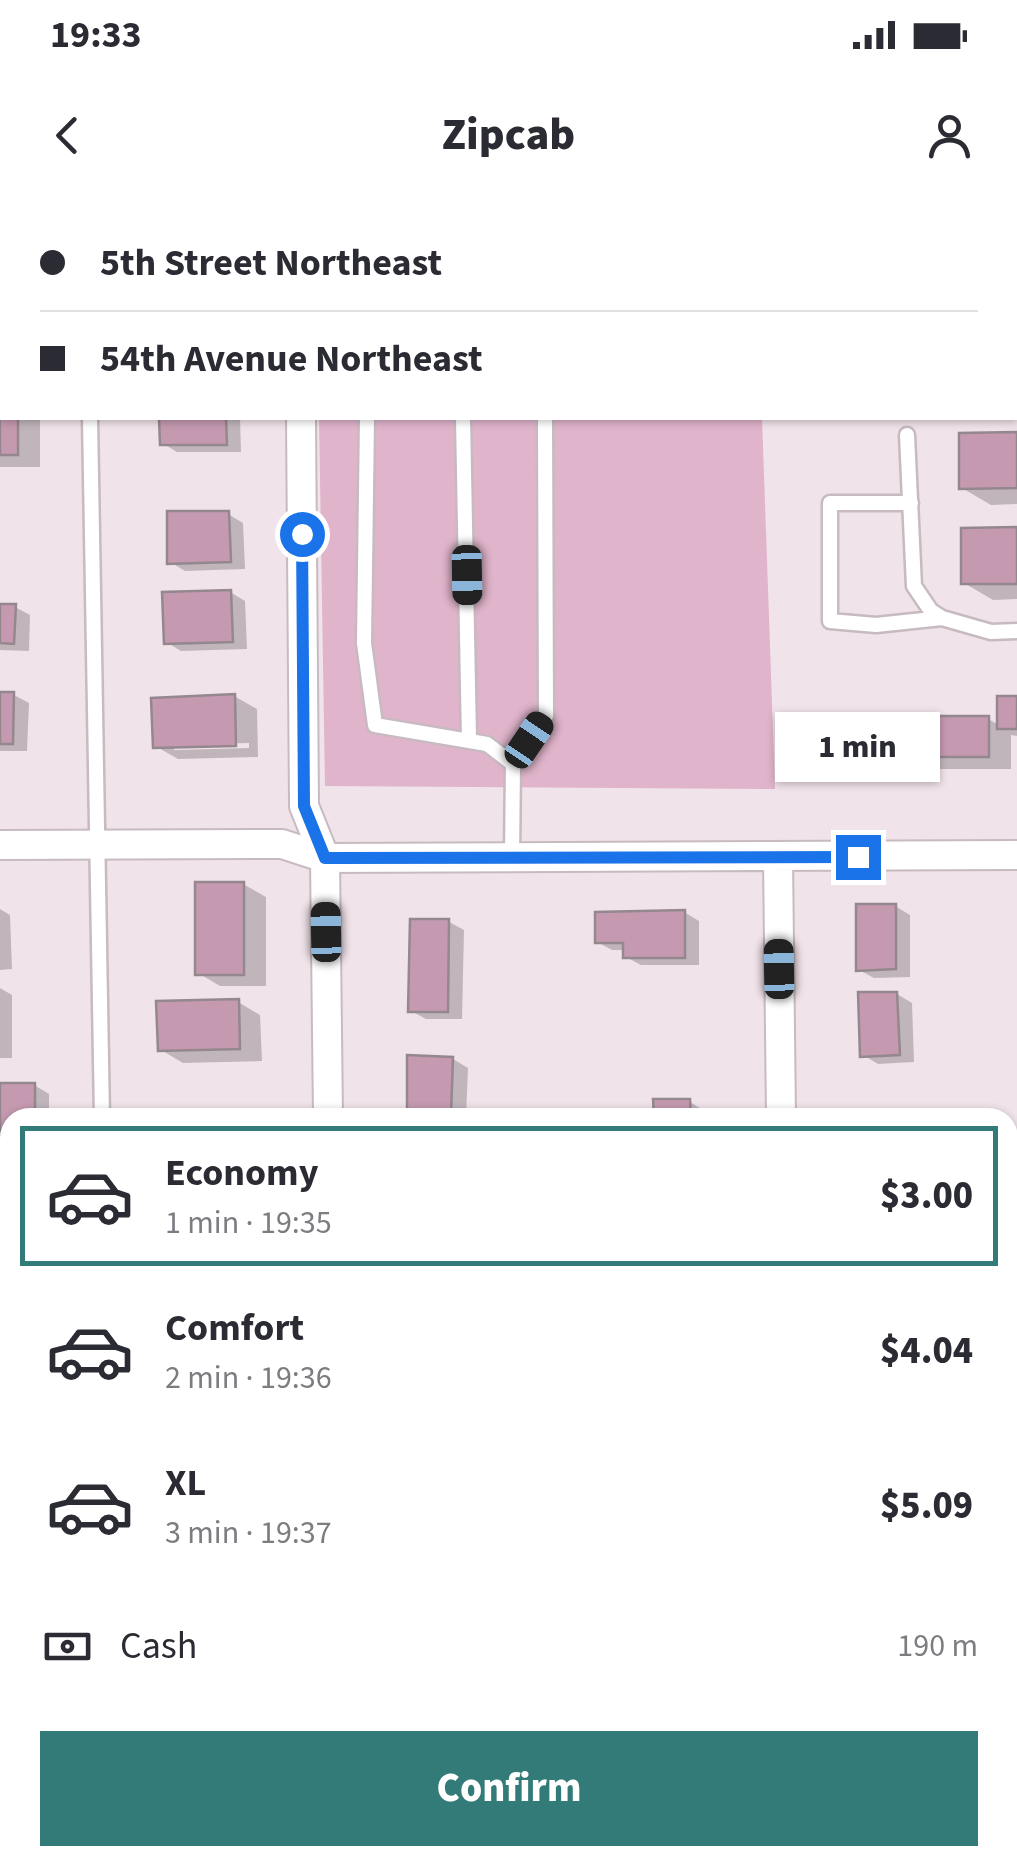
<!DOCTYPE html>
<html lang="en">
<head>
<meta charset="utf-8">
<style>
	body { margin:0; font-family:"Source Sans 3",sans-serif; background:#f7f7f7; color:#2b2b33; height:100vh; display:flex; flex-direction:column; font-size:38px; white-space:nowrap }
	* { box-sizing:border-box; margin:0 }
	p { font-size:32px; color:#7c7c81 }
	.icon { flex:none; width:55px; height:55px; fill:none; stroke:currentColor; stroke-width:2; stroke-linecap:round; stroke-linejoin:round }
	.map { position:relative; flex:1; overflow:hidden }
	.panel { position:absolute; left:0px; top:908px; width:1018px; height:758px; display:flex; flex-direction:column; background:#fff; border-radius:30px 30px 0 0; box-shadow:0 2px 8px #0004 }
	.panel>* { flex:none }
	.hud { position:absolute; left:0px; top:0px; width:1018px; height:220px; box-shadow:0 2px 8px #0004; display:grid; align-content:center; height:220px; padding:0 40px; background:#fff }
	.end { position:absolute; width:45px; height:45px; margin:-22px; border:12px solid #1a73e8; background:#fff; box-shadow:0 0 0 5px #fff }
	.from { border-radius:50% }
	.bubble { position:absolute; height:70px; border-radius:0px; background:#fff; box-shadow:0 2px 8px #0004; font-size:32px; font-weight:800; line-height:70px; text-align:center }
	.car { position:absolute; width:30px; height:60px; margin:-30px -15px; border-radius:12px; box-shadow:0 0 8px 2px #0007; background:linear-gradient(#222 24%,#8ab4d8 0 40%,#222 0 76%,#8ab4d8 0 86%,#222 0) }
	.hud b { display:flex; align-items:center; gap:35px; height:95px; font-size:38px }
	.hud b+b { border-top:2px solid #e1e1e2 }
	.hud i { width:25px; height:25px; background:#2b2b33 }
	ul { padding:18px 0 0; list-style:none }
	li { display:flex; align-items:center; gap:30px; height:140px; margin:0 20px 15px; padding:0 20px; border:5px solid transparent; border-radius:0px }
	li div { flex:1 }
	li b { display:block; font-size:38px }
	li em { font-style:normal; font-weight:800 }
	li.on { border-color:#337b78 }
	li>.icon { width:90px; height:90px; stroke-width:1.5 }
	.pay { display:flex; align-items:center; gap:25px; height:110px; padding:0 40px; font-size:38px }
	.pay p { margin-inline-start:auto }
	.action { display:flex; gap:20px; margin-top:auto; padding:20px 40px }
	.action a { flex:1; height:115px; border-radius:0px; background:#337b78; color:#fff; font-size:40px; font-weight:800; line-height:115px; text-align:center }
	.status { display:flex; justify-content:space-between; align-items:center; height:70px; padding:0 50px; background:#fff; direction:ltr }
	.status svg { height:28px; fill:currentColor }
	header { display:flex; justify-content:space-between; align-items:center; height:130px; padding:0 40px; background:#fff; font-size:45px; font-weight:800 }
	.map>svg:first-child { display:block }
	.green { fill:#e0b4cb }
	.shadow { fill:#0003; fill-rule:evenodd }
	.building { fill:#c59ab1; stroke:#94878e; stroke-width:2.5 }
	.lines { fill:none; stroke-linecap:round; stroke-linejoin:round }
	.lane-casing { stroke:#c7bac1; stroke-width:19 }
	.street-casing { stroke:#c7bac1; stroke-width:32 }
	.secondary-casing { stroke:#c7bac1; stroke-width:45 }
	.lane { stroke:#fff; stroke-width:14 }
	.street { stroke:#fff; stroke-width:28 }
	.secondary { stroke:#f3d1e6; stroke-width:40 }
	.route { stroke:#1a73e8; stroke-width:12 }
</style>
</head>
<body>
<div class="status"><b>19:33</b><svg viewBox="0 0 49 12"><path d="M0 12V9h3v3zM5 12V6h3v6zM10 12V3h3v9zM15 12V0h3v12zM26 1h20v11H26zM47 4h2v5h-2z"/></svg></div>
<header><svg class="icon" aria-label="back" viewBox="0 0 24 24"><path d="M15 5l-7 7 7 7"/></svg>Zipcab<svg class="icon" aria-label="person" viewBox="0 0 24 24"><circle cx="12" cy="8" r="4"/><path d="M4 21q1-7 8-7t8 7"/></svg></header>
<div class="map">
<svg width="1017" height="1663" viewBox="0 0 1017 1663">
	<rect width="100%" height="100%" fill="#f1e3ea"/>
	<path class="green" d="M319,218H762L775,589L325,586Z"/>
	<path class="shadow" d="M443,0H673V2H443Z
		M1015,44H1017L1015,114Z
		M0,61H2V158H0Z
		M1015,139H1017L1015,209Z
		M0,169L2,218H40V267H0Z
		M161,218H240L241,252H177L162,243Z
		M1017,235V304L991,305L962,288Z
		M228,314L243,323L245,369L185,371L170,362Z
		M1017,330V399L993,400L964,383Z
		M230,392L245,401L247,449L181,451L166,442Z
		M0,406L15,407L30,415L29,451L0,450Z
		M0,494L14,495L29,503L27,551H0Z
		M234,496L257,509L258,557L178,559L155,546ZM249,543V548L174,550V545Z
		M1017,498V536L1011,535V569H891L868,556L988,519L999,525Z
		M243,684L266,697V786H220L198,773Z
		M895,706L910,715V777L874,778L859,770Z
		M0,709L10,715L12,769L0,770Z
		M684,712L699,721V765H641L626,757V750H612L597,742Z
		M449,722L464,730L462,819H426L411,811Z
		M0,788L12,795V858H0Z
		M897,794L912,803L914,862L878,864L863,855Z
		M238,802L260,815L262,861L183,863L161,850Z
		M453,859L468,868L466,918H420L409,911Z
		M0,885H34L49,894V918H10V939H0Z
		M690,902L705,911V918H657Z
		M0,975L10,980V1039L0,1040Z
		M0,1057L10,1062V1102H0Z
		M0,1158L10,1163V1209H0Z
		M0,1272L10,1278V1309H0Z
		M0,1330L10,1336V1392H0Z
		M0,1408H10V1454H0Z
		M0,1565L10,1566V1610L0,1611Z
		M0,1620L10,1626V1663H0Z
		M202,1655H268L269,1663H203Z
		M429,1655H482V1661L489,1663H429Z
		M652,1655H721V1663H661Z
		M874,1655H947V1663H883Z"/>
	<path class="building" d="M441,0H645V2H441Z
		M0,58H2V146H0Z
		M0,167L2,218H18V255H0Z
		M159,218H226L227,245H160Z
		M1017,232V288L959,289V233Z
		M167,311H229L231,362L167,364Z
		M1017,327V384H961V328Z
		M231,390L233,442L164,444L162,392Z
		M0,404H16L14,444L0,443Z
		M0,492H14L13,544H0Z
		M235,494L236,546L153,548L151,498Z
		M997,496H1017V529H997Z
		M866,516H989V557H866Z
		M195,682H244V775H195Z
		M856,704H896V769L856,771Z
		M685,710V758H623V743H595V712Z
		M410,719H449L448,812H408Z
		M858,792H897L900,855L860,857Z
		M239,799L240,849L158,851L156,801Z
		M407,855L453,857L451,915L407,913Z
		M0,883H35V918H10V931H0Z
		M653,899H690L691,918H654Z
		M0,1328L1,1357H10V1385H0Z
		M0,1406H10V1447H0Z
		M0,1562H9V1583H0Z
		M200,1655H254L255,1663H200Z
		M427,1655H468V1659H487V1663H427Z
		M649,1655H707V1661L649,1659Z
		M871,1655H933V1657L871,1659Z"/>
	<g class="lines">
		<g class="lane-casing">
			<path id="lane" d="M86,0V2
				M854,2L869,0
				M913,2L916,0
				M90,218L102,918
				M367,218L364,443L375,525L487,544L513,564
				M463,218L469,540
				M907,235L914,386L931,411L942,418L991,432L1017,431
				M911,303H830V421L876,425L942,418
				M512,658L513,564L546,516L545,218
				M115,1655V1663
				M568,1655V1663"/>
		</g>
		<g class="street-casing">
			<path id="street" d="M300,0V2
				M714,0V2
				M301,218L304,606L325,658L328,918
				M0,645L282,644L325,658L1017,655
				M778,658L781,918
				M336,1655V1663
				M790,1655V1663"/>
		</g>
		<g class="secondary-casing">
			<path id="secondary" d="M0,1520H10
				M1008,1525H1017"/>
		</g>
		<use href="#lane" class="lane"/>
		<use href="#street" class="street"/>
		<use href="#secondary" class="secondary"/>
	</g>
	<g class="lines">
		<path class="route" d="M302,334L304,606L325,658L858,657"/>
	</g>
</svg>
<i class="end from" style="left:302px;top:334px"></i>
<i class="end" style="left:858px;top:657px"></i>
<div class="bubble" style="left:775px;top:512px;width:165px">1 min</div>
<i class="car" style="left:467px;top:375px;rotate:179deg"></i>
<i class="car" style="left:529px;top:540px;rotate:34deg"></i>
<i class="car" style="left:326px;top:732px;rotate:359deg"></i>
<i class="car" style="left:779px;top:769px;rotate:359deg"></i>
<div class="hud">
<b><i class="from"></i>5th Street Northeast</b>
<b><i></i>54th Avenue Northeast</b>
</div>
<section class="panel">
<ul>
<li class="on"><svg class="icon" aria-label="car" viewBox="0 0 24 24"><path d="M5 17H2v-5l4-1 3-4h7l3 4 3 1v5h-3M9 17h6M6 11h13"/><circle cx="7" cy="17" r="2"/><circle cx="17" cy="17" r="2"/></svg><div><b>Economy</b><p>1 min · 19:35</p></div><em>$3.00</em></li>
<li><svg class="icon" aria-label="car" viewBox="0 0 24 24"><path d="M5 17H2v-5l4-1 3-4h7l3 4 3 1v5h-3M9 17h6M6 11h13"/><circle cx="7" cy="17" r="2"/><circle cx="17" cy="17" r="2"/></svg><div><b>Comfort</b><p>2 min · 19:36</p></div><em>$4.04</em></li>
<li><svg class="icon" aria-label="car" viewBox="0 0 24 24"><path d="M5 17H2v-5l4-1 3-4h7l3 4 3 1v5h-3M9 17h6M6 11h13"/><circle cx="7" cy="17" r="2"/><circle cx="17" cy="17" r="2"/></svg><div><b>XL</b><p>3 min · 19:37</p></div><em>$5.09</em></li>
</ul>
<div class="pay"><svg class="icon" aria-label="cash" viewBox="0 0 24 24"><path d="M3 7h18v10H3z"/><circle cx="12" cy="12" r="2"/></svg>Cash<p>190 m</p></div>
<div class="action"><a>Confirm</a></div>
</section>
</div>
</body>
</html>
